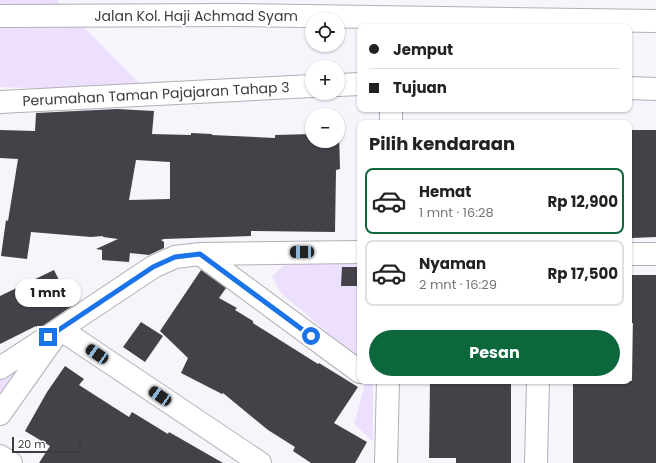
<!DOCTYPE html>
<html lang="id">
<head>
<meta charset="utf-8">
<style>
	body { margin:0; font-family:Poppins,sans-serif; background:#f2f2f2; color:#222; height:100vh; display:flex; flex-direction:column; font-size:15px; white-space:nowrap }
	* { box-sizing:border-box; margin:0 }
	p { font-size:13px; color:#767676 }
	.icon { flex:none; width:22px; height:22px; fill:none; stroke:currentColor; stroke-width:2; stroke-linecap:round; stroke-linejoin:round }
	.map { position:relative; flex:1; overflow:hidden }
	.sheet { position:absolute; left:357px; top:120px; width:275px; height:264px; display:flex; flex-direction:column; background:#fff; border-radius:8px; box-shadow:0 1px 3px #0004 }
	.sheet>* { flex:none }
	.hud { position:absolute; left:357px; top:24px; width:275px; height:88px; border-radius:8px; box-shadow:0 1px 3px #0004; display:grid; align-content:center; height:88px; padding:0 12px; background:#fff }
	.fabs { position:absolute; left:305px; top:12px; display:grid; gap:8px }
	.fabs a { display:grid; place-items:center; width:40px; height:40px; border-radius:50%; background:#fff; box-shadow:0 1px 3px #0004; font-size:20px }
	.scale { position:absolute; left:12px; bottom:10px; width:69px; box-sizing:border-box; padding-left:4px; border:2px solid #3e3c3f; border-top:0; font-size:11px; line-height:14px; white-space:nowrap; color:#3e3c3f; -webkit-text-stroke:3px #fff; paint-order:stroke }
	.end { position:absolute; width:18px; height:18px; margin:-9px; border:5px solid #1a73e8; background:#fff; box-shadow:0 0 0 2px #fff }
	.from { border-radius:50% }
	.bubble { position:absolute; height:28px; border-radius:14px; background:#fff; box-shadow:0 1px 3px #0004; font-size:13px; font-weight:700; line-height:28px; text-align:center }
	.car { position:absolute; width:12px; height:24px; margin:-12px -6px; border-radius:5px; box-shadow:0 0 3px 1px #0007; background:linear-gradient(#222 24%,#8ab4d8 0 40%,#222 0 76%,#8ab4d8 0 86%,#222 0) }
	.hud b { display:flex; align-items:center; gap:14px; height:38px; font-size:15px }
	.hud b+b { border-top:1px solid #e0e0e0 }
	.hud i { width:10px; height:10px; background:#222 }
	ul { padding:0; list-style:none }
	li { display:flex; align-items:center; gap:12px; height:66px; margin:0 8px 6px; padding:0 4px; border:2px solid #e0e0e0; border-radius:8px }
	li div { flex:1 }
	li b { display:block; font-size:15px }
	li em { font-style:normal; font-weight:700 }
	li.active { border-color:#0c683c }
	li>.icon { width:36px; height:36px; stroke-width:1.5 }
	h2 { padding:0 12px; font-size:18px; line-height:48px }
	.button { display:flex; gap:8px; margin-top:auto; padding:8px 12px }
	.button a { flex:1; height:46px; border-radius:24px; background:#0c683c; color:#fff; font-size:16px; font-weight:700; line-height:46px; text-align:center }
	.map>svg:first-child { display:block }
	.green { fill:#ede0fe }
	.building { fill:#444248; fill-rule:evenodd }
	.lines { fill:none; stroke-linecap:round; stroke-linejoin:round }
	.minor-casing { stroke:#b2afb6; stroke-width:24 }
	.secondary-casing { stroke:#b2afb6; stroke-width:24 }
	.minor { stroke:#fff; stroke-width:22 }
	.secondary { stroke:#fff; stroke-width:22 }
	.route { stroke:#1a73e8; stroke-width:5 }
	.labels { text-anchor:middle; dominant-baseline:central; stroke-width:4; stroke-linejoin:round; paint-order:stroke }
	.street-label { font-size:14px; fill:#3e3c3f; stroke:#fff }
</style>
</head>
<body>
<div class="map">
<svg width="656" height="463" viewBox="0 0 656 463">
	<rect width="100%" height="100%" fill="#f7f4fc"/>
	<path class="green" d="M0,0H57L148,92L0,87Z
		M360,262V360L281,293L272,277L284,265Z
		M13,371L15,374L0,398V375Z
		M366,381H373V442L354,424Z"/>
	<path class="building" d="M117,109L154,111L152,134L191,135V133L212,134V135L275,138V135L312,134V141H338L339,133L340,169L336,170L335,232L251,231V236L164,239L161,240L164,242V248L149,255L130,253L129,262L102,260V250L96,249L118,239L103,237V236L91,237L31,232L27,259L1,256L6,220L8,221L18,159L0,158V130L35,131L36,113ZM136,160L170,162V199L129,200Z
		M629,130H656V237L632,238Z
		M342,267H360V286H341Z
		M54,270L72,306L38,329L36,326L0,344V296Z
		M201,270L226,288L219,298L237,308L235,310L253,321V323L318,364L319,363L358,387L334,423L367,442L355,463H311L293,451L295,447L268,430L223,393L222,394L181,373L188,358L160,331Z
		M629,275H656V463H573V381H632L633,323H629Z
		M141,322L163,336L145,362L123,347Z
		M65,366L84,379L79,385L129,417L132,412L168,434L169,432L223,463H39L50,446L25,431L47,392Z
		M430,381H511V463H456V458H429Z"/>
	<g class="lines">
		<g class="minor-casing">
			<path id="minor" d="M338,85L360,84
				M629,88L656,89
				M0,102L312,86
				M391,123V109
				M200,254L360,372
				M629,254H656
				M0,368L60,329L153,267L175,257L200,254L360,252
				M0,414L60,329L260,463
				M0,456L11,463
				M386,463L388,381
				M536,463L538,381"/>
		</g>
		<g class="secondary-casing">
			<path id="secondary" d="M0,16L232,15L656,21"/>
		</g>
		<use href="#minor" class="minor"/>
		<use href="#secondary" class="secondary"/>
	</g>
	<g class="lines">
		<path class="route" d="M48,337L153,267L175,257L200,254L311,336"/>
	</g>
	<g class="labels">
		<g class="street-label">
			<text x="196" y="16">Jalan Kol. Haji Achmad Syam</text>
			<text transform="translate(156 94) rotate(-3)">Perumahan Taman Pajajaran Tahap 3</text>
		</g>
	</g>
</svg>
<div class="fabs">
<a><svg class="icon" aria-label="locate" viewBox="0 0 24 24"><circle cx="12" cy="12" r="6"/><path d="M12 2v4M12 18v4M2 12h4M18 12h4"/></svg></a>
<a>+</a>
<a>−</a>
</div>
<div class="scale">20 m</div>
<i class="end from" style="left:311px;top:336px"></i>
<i class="end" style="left:48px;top:337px"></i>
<div class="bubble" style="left:15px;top:279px;width:66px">1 mnt</div>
<i class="car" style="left:302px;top:252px;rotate:269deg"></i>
<i class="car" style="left:97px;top:354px;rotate:304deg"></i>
<i class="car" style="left:160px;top:396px;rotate:304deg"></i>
<div class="hud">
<b><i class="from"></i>Jemput</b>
<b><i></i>Tujuan</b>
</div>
<section class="sheet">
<h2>Pilih kendaraan</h2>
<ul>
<li class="active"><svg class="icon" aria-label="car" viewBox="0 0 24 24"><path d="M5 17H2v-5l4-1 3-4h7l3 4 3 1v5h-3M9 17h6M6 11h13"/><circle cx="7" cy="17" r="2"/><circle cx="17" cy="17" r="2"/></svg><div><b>Hemat</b><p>1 mnt · 16:28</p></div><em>Rp 12,900</em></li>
<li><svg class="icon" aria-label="car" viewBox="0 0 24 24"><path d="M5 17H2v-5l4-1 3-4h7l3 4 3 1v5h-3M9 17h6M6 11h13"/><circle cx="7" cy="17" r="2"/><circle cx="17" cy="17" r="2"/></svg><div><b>Nyaman</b><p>2 mnt · 16:29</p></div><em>Rp 17,500</em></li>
</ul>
<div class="button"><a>Pesan</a></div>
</section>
</div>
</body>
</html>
